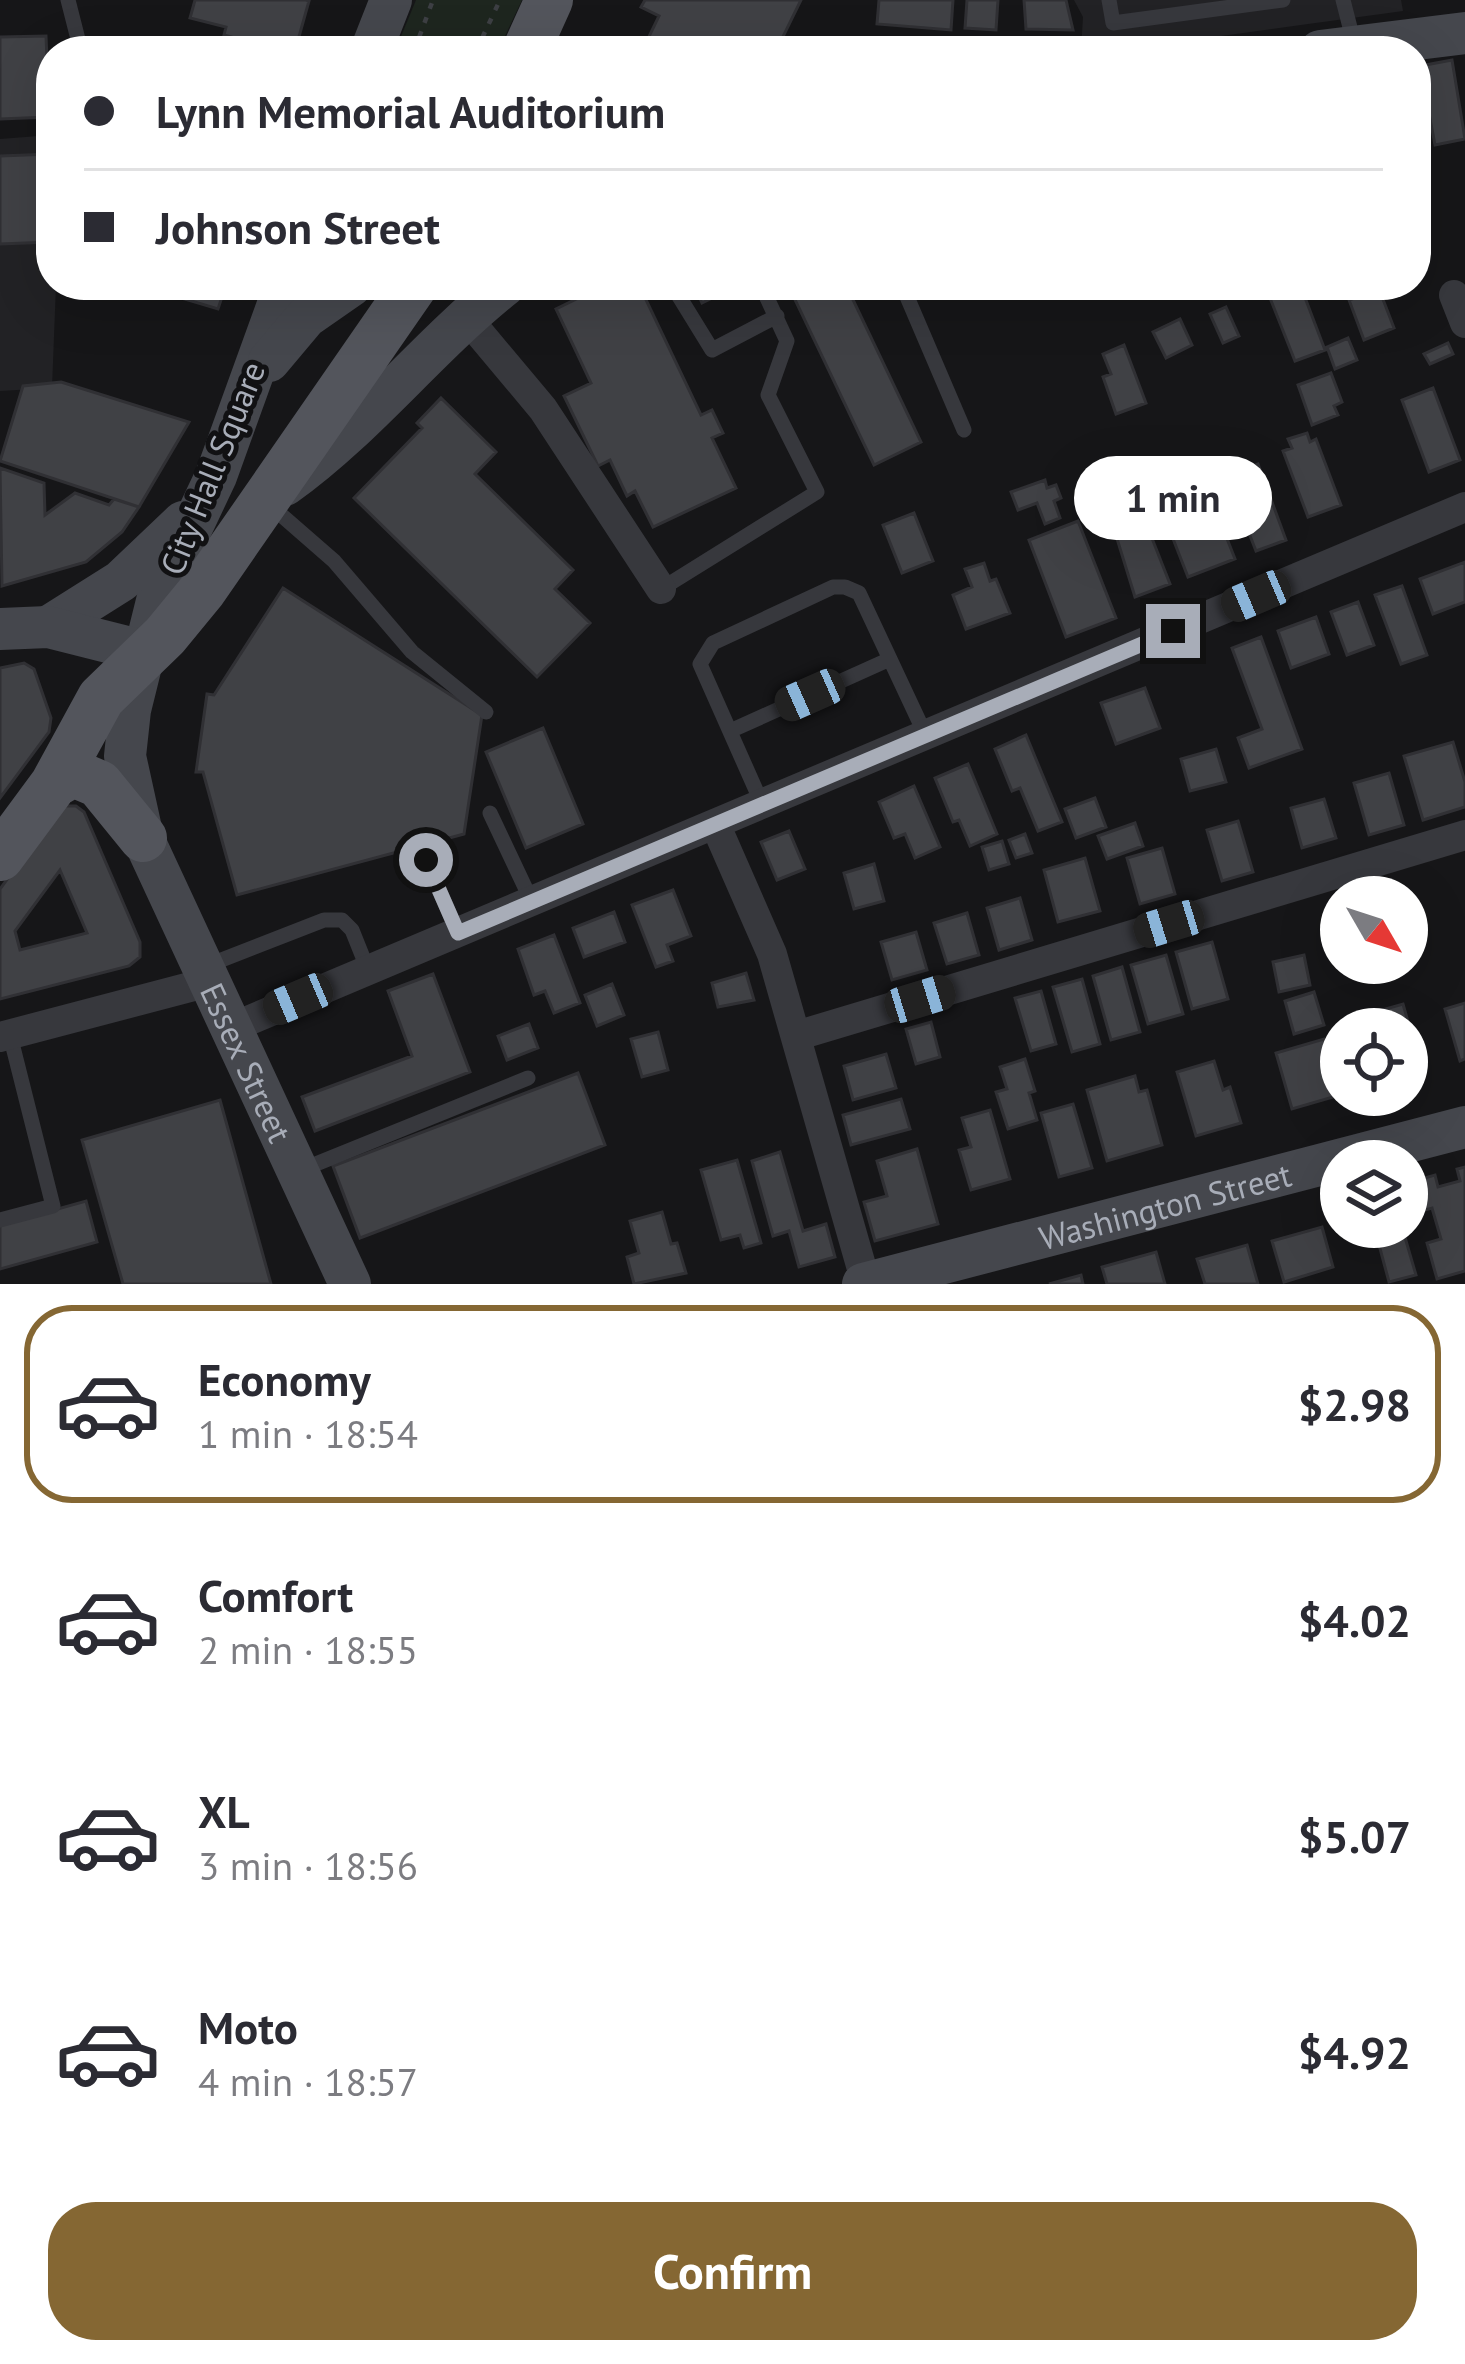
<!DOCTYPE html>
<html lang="en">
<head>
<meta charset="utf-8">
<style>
	body { margin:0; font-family:"PT Sans",sans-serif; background:#f7f7f7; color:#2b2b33; height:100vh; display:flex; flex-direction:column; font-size:45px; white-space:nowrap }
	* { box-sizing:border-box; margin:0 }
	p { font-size:39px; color:#7c7c81 }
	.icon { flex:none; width:66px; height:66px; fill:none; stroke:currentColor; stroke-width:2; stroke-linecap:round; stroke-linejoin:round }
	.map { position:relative; height:1284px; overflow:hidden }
	.details { display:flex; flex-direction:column; background:#fff; flex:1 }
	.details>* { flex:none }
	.guide { position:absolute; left:36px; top:36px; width:1395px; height:264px; border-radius:48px; box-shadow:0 12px 48px #0002; display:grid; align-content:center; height:264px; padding:0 48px; background:#fff }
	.needle { width:78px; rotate:129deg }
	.fabs { position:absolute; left:1320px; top:876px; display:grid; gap:24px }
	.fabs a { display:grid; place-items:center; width:108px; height:108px; border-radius:50%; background:#fff; box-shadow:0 12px 48px #0002; font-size:60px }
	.end { position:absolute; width:54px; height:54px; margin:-27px; border:15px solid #a8adb8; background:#111; box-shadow:0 0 0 6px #111 }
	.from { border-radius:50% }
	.bubble { position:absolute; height:84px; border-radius:42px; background:#fff; box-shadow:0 12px 48px #0002; font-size:39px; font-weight:600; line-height:84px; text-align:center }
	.car { position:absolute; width:36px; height:72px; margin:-36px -18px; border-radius:15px; box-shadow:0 0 9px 3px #0007; background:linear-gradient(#222 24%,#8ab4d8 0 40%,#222 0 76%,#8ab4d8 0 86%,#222 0) }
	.guide b { display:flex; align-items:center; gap:42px; height:114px; font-size:45px }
	.guide b+b { border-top:3px solid #e1e1e2 }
	.guide i { width:30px; height:30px; background:#2b2b33 }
	ul { padding:21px 0 0; list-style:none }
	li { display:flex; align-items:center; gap:36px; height:198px; margin:0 24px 18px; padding:0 24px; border:6px solid transparent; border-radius:48px }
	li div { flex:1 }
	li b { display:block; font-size:45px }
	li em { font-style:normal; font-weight:600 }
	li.on { border-color:#856733 }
	li>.icon { width:108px; height:108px; stroke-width:1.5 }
	.primary-button { display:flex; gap:24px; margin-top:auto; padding:24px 48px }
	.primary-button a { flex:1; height:138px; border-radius:48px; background:#856733; color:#fff; font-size:48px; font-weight:600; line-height:138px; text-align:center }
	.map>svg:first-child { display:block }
	.built { fill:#222225 }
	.green { fill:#1e261f }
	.building { fill:#404145; stroke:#303034; stroke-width:3; fill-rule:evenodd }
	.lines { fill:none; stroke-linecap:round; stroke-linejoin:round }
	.path { stroke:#3d3f44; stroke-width:4.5; stroke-dasharray:6 9; stroke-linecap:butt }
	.service { stroke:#37383d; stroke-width:15 }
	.minor { stroke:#37383d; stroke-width:30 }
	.secondary { stroke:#45474d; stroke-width:42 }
	.primary { stroke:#53555c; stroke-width:48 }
	.route { stroke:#a8adb8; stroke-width:15 }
	.labels { text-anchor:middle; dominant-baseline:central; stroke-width:10; stroke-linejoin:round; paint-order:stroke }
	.street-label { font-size:33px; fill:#a8adb8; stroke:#111113 }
</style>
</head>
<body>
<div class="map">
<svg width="1465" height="1284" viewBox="0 0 1465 1284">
	<rect width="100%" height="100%" fill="#161618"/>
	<path class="built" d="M1074,0H1401L1403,11L1113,51H1081L1083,17Z
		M51,135V285H56L52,388L0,391V139Z"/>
	<path class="green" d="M416,0H522L498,51H395Z"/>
	<path class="building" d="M195,0H306L309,1L295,51H281L224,35L226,27L190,18Z
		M645,0H801L776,51H642L659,16L641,7Z
		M879,0H953L951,30L877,24Z
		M967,0H998L996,30L965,28Z
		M1024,0H1066L1073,30L1026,29Z
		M46,36L47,59H51L49,117L0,119V37Z
		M1452,60L1465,139L1435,145L1420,66Z
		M51,154V242L0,244V156Z
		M172,285H226L218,309L168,294Z
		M633,285H639L701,415L712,410L723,433L712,438L736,488L653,527L635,491L627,496L610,460L598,466L564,396L591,383L556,309L601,287L607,298Z
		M686,285H733L734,287L702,303L694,285Z
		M788,285H846L921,442L874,465Z
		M1206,285H1251L1230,293L1227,286L1209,293Z
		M1293,289L1296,298L1304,295L1325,350L1295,361L1270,298Z
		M1379,289L1394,328L1364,340L1349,300Z
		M1226,307L1239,336L1223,343L1210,314Z
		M1180,319L1192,345L1166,358L1153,332Z
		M1348,338L1357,360L1335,369L1327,347Z
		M1448,343L1453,354L1430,364L1424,354Z
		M1124,345L1146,403L1116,414L1103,377L1111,374L1103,354Z
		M1331,373L1342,402L1334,406L1338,415L1312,425L1298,385Z
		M61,382L189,422L139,507L0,461L23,386Z
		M1433,388L1460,460L1429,472L1402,400Z
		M441,398L496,452L475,474L573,570L555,589L590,623L537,677L354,498L422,428L417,423Z
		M1307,433L1310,442L1316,439L1341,505L1308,517L1283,451L1292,448L1288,439Z
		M1258,464L1286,540L1256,551L1240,510L1246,508L1233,474Z
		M0,468L44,483L45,515L75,493L109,505L114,499L139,507L122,532L86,562L2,586Z
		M1045,480L1047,488L1056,485L1061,498L1054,501L1060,518L1045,524L1037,503L1018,510L1011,492Z
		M1204,480L1235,559L1188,577L1157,498Z
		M914,513L933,561L902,573L883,525Z
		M1144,518L1170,584L1135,597L1114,529Z
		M1078,521L1116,618L1066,637L1029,540Z
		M1465,562V602L1433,614L1420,579Z
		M984,563L990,581L996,579L1010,613L966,629L953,595L972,587L965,569Z
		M1402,586L1427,655L1401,664L1375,595Z
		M283,588L482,715L464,834L237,895L203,772H196L207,694L214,695Z
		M1358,602L1374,645L1347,655L1331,612Z
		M1316,617L1329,654L1291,668L1278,631Z
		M1261,637L1302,749L1249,768L1238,738L1262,729L1232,648Z
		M24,663L34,669L51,718L49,732L0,798V668Z
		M1145,688L1160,728L1116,744L1101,703Z
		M543,728L583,824L526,848L486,752Z
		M1026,735L1062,822L1038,831L1020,788L1012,791L995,749Z
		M1453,742L1465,782V807L1423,820L1404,756Z
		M1216,749L1226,782L1190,791L1181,759Z
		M968,764L997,834L970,846L959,820L953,822L935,778Z
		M1389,773L1404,825L1369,835L1354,783Z
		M914,786L940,847L915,858L905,834L894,838L879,802Z
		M1095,798L1106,827L1076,838L1065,809Z
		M1324,799L1336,838L1302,848L1291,808Z
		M65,806H76L84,812L140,942V957L129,966L0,999V889L56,812ZM60,870L87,933L20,950L15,931Z
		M1238,821L1253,872L1222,881L1207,830Z
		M1135,823L1143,846L1107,859L1098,836Z
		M789,831L805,869L777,880L761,842Z
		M1025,834L1032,853L1016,858L1009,840Z
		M1002,841L1009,864L989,870L982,847Z
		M1162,848L1175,894L1140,904L1127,858Z
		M1085,858L1100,911L1058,922L1044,870Z
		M874,864L884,901L854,909L844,873Z
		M673,890L691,936L667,945L673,961L656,967L632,905Z
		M1020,898L1032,940L999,950L987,908Z
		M614,912L625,942L584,957L573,928Z
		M967,913L979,955L947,964L934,923Z
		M916,932L927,970L892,980L881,942Z
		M554,935L580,1003L554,1013L545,991L534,995L518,949Z
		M1212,942L1228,999L1192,1009L1176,952Z
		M1166,955L1183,1014L1148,1024L1131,965Z
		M1304,955L1310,985L1279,992L1273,962Z
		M1122,967L1140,1032L1111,1040L1093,976Z
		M746,973L754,1000L718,1007L712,983Z
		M433,974L470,1072L315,1131L302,1097L412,1056L388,991Z
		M1082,979L1100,1044L1072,1052L1053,987Z
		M612,984L624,1015L597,1026L585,995Z
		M1041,991L1056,1044L1031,1051L1015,998Z
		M1314,992L1324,1025L1294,1034L1285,1001Z
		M1465,1003V1059L1460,1061L1445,1009Z
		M1403,1004L1422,1071L1407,1076V1029H1360L1357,1017Z
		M931,1022L940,1057L916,1064L906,1029Z
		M529,1024L538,1048L507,1060L498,1036Z
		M658,1032L668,1070L642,1077L631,1039Z
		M1324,1039L1340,1095L1292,1109L1276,1053Z
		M886,1054L896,1088L853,1100L844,1066Z
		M1025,1059L1035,1091L1029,1093L1037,1120L1008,1129L996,1092L1007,1089L1000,1067Z
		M1214,1061L1223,1090L1230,1087L1241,1123L1196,1136L1177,1072Z
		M578,1073L605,1145L360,1238L333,1166Z
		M1135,1076L1139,1092L1147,1090L1162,1145L1107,1161L1087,1090Z
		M901,1099L910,1129L851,1145L843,1115Z
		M220,1100L271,1284H123L82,1140Z
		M1073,1104L1092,1168L1059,1177L1041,1113Z
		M990,1110L1010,1179L971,1190L959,1150L971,1147L962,1118Z
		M917,1149L938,1224L875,1241L864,1202L887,1196L877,1161Z
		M780,1152L803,1231L826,1224L835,1257L799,1267L789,1231L773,1236L752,1161Z
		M737,1160L761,1243L744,1248L740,1235L721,1240L701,1170Z
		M1465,1167V1271L1437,1279L1427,1243L1441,1239L1432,1208L1418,1212L1410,1182L1435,1175L1438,1187L1460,1181L1457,1169Z
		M86,1201L97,1242L0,1269V1225Z
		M662,1212L671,1244L677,1243L686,1273L634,1284L627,1257L639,1253L630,1221Z
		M1322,1227L1333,1267L1284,1282L1272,1241Z
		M1366,1227H1402L1416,1275L1389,1282L1375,1230L1367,1233Z
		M1247,1245L1258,1284H1205L1197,1259Z
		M1156,1252L1165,1284H1107L1102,1267Z
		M1081,1275L1083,1284H1049Z"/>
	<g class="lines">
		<path class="path" d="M414,51L433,0
			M476,51L500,0"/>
		<path class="service" d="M68,0L81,51
			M1109,0L1113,23L1283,0
			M1343,0L1354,43
			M672,285L712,350L777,316
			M902,285L964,430
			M271,506L334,561L412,652L486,712
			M661,589L817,492L768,395L787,341L761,285
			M730,731L890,659
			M763,806L700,664L713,643L833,587H845L859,593L926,736
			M490,813L532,902
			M426,860L458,933
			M1357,963L1358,969
			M206,966L324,920H342L352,930L368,970
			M301,1170L528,1078
			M0,1220L53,1206L10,1035"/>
		<path class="minor" d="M1454,295L1465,323
			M466,317L543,409L661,589
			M716,826L772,954L866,1283
			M231,1028L1465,507
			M796,1036L1465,835
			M0,1037L209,982"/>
		<g class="secondary">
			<path d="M371,51L391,0"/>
			<path d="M1320,51L1465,33"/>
			<path id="s1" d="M285,285L216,476L157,601L130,710L125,756L143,838L350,1284"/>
			<path d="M269,361L306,317L352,285"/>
			<path d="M285,485C365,428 427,347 505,285"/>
			<path d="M48,627L121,581L183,522"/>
			<path d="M0,629L48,627L147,652"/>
			<path id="s2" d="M863,1284L1465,1127"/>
		</g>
		<path class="primary" d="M526,51L549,0
			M54,784L73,773L99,784L143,838
			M0,857L54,784L101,698L165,636L202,591L414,285"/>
	</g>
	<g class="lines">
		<path class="route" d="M426,860L458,933L1173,631"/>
	</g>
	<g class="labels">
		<g class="street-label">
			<text transform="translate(212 468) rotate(-68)">City Hall Square</text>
			<text stroke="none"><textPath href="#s1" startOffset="831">Essex Street</textPath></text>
			<text stroke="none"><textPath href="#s2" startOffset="312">Washington Street</textPath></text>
		</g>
	</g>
</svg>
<div class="fabs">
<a><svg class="needle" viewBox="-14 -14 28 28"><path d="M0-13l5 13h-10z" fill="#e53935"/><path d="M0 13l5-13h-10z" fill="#7c7c81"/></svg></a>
<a><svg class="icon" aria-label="locate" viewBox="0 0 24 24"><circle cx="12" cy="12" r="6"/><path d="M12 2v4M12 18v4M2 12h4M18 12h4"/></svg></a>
<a><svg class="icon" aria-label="layers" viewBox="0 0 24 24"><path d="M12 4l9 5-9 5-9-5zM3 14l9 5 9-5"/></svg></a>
</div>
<i class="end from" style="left:426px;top:860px"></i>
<i class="end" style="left:1173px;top:631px"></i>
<div class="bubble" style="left:1074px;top:456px;width:198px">1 min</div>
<i class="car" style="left:1256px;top:596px;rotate:247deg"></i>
<i class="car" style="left:810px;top:695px;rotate:246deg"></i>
<i class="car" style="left:1169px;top:924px;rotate:253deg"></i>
<i class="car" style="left:298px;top:999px;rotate:247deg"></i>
<i class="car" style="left:920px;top:999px;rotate:73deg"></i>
<div class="guide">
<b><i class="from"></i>Lynn Memorial Auditorium</b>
<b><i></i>Johnson Street</b>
</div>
</div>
<section class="details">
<ul>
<li class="on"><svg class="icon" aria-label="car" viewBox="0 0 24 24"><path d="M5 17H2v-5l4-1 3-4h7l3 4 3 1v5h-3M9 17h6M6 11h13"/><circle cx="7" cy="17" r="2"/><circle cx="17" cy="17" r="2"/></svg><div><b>Economy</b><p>1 min · 18:54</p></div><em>$2.98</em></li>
<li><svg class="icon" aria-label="car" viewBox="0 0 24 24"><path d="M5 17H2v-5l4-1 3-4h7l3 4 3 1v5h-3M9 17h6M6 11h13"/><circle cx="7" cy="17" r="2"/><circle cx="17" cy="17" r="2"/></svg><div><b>Comfort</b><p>2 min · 18:55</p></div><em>$4.02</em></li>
<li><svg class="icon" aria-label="car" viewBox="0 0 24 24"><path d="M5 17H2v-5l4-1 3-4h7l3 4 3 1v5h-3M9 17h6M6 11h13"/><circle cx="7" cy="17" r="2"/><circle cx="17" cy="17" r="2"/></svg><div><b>XL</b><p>3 min · 18:56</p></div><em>$5.07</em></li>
<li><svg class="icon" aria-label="car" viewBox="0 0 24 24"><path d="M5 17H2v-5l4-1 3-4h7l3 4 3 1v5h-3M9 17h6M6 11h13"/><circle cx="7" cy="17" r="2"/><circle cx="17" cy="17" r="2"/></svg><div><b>Moto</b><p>4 min · 18:57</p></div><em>$4.92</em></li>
</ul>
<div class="primary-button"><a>Confirm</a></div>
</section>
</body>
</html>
